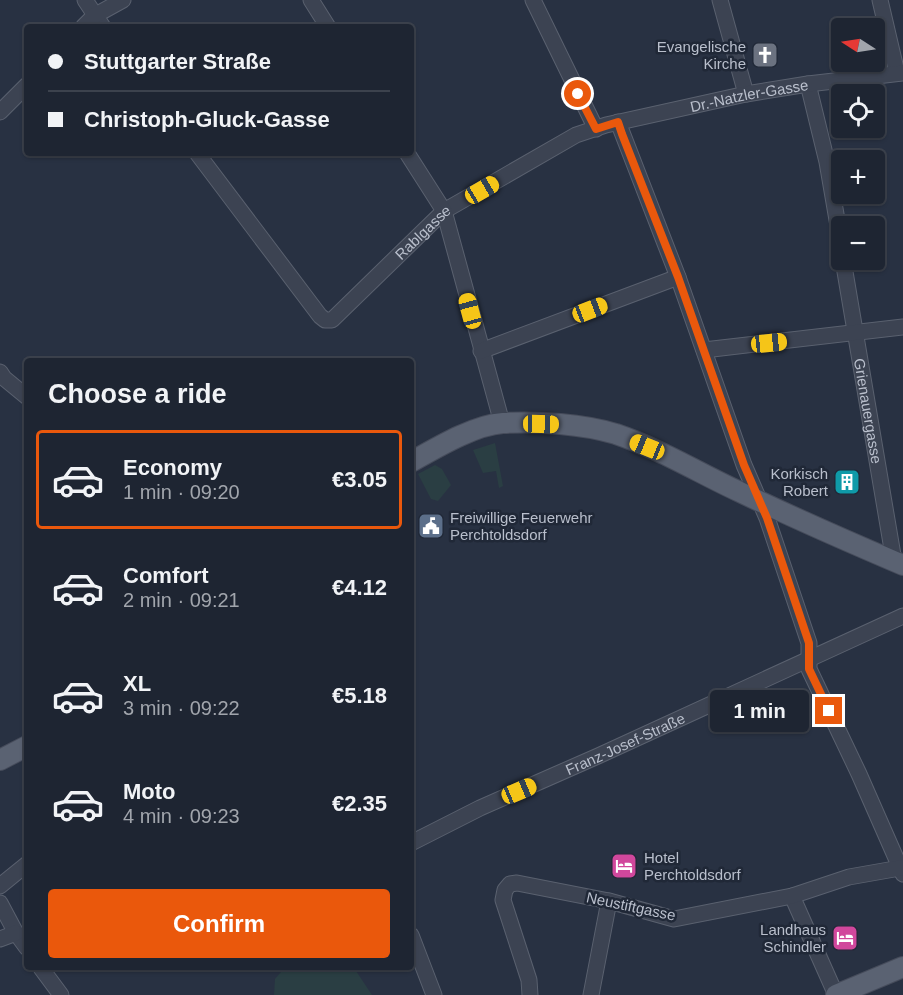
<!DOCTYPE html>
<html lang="en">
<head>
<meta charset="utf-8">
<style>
	body { margin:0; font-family:Helvetica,sans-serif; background:#2b313e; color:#f1f3f6; height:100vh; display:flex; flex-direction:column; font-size:22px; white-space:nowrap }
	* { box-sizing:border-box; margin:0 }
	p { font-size:20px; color:#a1a5ac }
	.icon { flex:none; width:33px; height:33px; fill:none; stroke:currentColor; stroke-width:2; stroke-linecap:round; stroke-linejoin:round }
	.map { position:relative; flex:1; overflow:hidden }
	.side { position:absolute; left:24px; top:358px; width:390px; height:612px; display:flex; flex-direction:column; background:#1e2532; border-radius:6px; box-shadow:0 2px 4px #0004,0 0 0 2px #3c424d }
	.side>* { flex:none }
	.guide { position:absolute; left:24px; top:24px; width:390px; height:132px; border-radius:6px; box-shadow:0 2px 4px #0004,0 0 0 2px #3c424d; display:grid; align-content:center; height:132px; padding:0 24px; background:#1e2532 }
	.needle { width:39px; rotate:282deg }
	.controls { position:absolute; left:831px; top:18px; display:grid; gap:12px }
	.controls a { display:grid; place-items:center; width:54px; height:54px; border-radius:6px; background:#1e2532; box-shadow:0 2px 4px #0004,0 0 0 2px #3c424d; font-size:30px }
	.end { position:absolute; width:27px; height:27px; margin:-14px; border:8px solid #ea580c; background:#fff; box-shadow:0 0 0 3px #fff }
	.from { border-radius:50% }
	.bubble { position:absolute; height:42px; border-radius:6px; background:#1e2532; box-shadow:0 2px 4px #0004,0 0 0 2px #3c424d; font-size:20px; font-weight:800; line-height:42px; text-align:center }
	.car { position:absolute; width:18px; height:36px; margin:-18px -9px; border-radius:8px; box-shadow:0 0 4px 2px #0007; background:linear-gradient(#f5c518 24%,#345 0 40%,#f5c518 0 76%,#345 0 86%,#f5c518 0) }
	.guide b { display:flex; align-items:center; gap:21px; height:57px; font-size:22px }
	.guide b+b { border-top:2px solid #3c424d }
	.guide i { width:15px; height:15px; background:#f1f3f6 }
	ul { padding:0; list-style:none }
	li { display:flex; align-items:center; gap:18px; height:99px; margin:0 12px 9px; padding:0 12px; border:3px solid transparent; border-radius:6px }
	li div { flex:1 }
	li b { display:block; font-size:22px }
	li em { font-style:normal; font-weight:800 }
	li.selected { border-color:#ea580c }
	li>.icon { width:54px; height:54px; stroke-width:1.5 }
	h2 { padding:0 24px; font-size:27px; line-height:72px }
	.button { display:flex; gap:12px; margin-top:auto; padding:12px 24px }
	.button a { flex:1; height:69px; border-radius:6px; background:#ea580c; color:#fff; font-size:24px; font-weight:800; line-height:69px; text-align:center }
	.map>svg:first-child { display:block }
	.green { fill:#2a3e43 }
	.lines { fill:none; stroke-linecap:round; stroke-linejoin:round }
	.minor-casing { stroke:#5a616f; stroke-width:17 }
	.major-casing { stroke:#464c5b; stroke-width:22 }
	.minor { stroke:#3c4352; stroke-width:15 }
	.major { stroke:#5a6272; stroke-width:20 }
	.route { stroke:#ea580c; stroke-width:8 }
	.labels { text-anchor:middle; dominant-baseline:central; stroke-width:5; stroke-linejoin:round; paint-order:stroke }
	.poi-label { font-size:15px; fill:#b9bfcc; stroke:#202837; text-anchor:end }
	.street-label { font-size:15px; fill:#b9bfcc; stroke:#202837 }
</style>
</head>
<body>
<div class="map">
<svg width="903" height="995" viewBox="0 0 903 995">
	<rect width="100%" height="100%" fill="#283142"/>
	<path class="green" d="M495,443L503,486L499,488L496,471L483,473L473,450Z
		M435,465L442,469L451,485L438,501L431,499L418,474Z
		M278,968H354L372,995H274L275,979L281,972Z"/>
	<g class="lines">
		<g class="minor-casing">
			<g id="minor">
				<path d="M85,0L103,27"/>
				<path d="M311,0L328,27"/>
				<path d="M533,0L596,129"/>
				<path d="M720,0L746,94"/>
				<path d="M880,0L897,73"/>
				<path d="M83,27L94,16L123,0"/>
				<path d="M808,84L827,162L842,249"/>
				<path d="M0,112L27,85"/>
				<path d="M618,122L678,277L744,465L767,518L809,643V669L859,774L903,874"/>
				<path id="s1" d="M197,153L320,316L325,320H332L444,211L576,135L606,125L746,94L808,84L903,73"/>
				<path d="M407,153L444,211L502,423"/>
				<path id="s2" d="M843,260L894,561"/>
				<path d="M704,350L903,327"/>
				<path d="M481,351L678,277"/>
				<path d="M0,372L4,378L27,397"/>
				<path id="s3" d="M411,843L480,808L598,756L903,616"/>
				<path d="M0,886L27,864"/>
				<path d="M792,896L836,995"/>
				<path d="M0,903L16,933L27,948"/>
				<path d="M411,935L434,995"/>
				<path d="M0,939L16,933"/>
				<path d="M41,968L61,995"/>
				<path d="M530,995L529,980L503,900L505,890L510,884L517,883L609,901L674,919L792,896L849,877L900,868"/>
				<path d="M591,995L609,901"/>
			</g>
		</g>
		<g class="major-casing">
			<path id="major" d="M411,462C436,448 474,425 503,423C538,421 583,424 616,434C660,449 699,473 740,492C794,518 849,542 903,565
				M0,760L27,746
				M836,995L903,967"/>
		</g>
		<use href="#minor" class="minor"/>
		<use href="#major" class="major"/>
	</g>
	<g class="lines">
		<path class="route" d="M578,94L596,129L618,122L622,134L678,277L744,465L767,518L809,643V669L829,711"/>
	</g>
	<defs>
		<g id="church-square" transform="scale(1.35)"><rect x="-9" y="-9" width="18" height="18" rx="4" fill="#6b7280" stroke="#202837"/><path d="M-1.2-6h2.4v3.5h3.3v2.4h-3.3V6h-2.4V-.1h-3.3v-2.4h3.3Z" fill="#fff"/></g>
		<g id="building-square" transform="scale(1.35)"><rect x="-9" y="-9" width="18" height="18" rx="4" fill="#0f9aa8" stroke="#202837"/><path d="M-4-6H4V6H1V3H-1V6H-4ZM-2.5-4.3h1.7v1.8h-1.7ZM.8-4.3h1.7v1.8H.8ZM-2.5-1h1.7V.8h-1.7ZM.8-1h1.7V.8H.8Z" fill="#fff"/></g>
		<g id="civic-square" transform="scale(1.35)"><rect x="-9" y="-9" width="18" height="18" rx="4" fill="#5c6f8a" stroke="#202837"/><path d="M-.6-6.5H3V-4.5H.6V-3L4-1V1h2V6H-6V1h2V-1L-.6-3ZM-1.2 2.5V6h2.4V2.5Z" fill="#fff"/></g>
		<g id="hotel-square" transform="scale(1.35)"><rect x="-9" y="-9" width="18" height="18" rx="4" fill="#d1479c" stroke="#202837"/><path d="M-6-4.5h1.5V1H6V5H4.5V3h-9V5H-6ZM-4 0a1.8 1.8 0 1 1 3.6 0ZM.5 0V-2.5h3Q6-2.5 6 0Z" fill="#fff"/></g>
	</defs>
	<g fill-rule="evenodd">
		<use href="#church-square" x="765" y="55"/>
		<use href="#building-square" x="847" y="482"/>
		<use href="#civic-square" x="431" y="526"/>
		<use href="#hotel-square" x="624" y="866"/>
		<use href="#hotel-square" x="845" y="938"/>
	</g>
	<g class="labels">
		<g class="poi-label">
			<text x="746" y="46">Evangelische<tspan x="746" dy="17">Kirche</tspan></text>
			<text x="828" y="473">Korkisch<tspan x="828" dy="17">Robert</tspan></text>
			<text x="450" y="517" text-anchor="start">Freiwillige Feuerwehr<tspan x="450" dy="17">Perchtoldsdorf</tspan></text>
			<text x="644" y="857" text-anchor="start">Hotel<tspan x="644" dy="17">Perchtoldsdorf</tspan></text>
			<text x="826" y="929">Landhaus<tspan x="826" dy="17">Schindler</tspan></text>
		</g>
		<g class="street-label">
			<text stroke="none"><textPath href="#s1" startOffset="704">Dr.-Natzler-Gasse</textPath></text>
			<text stroke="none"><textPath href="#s1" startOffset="344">Rablgasse</textPath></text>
			<text stroke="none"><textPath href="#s2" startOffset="153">Grienauergasse</textPath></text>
			<text stroke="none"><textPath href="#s3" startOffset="236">Franz-Josef-Straße</textPath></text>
			<text transform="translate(631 906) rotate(12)">Neustiftgasse</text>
		</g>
	</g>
</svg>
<div class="controls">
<a><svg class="needle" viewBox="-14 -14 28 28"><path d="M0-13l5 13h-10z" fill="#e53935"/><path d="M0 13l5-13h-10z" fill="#a1a5ac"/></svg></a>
<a><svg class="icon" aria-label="locate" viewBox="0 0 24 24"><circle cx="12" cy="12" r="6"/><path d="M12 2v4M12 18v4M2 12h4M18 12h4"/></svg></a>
<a>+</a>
<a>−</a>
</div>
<i class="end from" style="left:578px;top:94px"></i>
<i class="end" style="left:829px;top:711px"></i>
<div class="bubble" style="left:710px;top:690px;width:99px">1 min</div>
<i class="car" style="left:482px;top:190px;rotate:60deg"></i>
<i class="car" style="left:590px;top:310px;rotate:69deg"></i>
<i class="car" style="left:470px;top:311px;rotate:345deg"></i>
<i class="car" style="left:769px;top:343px;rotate:84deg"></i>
<i class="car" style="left:541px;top:424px;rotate:91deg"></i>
<i class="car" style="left:647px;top:447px;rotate:292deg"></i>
<i class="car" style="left:519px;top:791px;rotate:67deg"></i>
<div class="guide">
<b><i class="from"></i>Stuttgarter Straße</b>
<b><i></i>Christoph-Gluck-Gasse</b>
</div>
<section class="side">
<h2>Choose a ride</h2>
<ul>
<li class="selected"><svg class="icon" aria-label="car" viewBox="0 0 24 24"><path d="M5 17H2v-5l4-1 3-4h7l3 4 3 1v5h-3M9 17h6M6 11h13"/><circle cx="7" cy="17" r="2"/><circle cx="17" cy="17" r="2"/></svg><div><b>Economy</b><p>1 min · 09:20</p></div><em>€3.05</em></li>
<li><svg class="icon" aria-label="car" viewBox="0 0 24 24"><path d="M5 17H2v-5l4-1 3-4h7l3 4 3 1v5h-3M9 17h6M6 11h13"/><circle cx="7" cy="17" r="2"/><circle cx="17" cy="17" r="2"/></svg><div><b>Comfort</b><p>2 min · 09:21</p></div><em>€4.12</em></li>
<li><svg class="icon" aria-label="car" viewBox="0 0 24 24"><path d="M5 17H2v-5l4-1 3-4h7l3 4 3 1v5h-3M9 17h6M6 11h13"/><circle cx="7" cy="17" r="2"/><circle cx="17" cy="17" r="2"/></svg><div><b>XL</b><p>3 min · 09:22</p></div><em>€5.18</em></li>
<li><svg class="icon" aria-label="car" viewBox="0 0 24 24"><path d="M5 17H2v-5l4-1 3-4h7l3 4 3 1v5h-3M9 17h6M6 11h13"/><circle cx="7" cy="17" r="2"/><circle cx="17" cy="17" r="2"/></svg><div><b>Moto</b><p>4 min · 09:23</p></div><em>€2.35</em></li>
</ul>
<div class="button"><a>Confirm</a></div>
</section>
</div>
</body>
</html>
